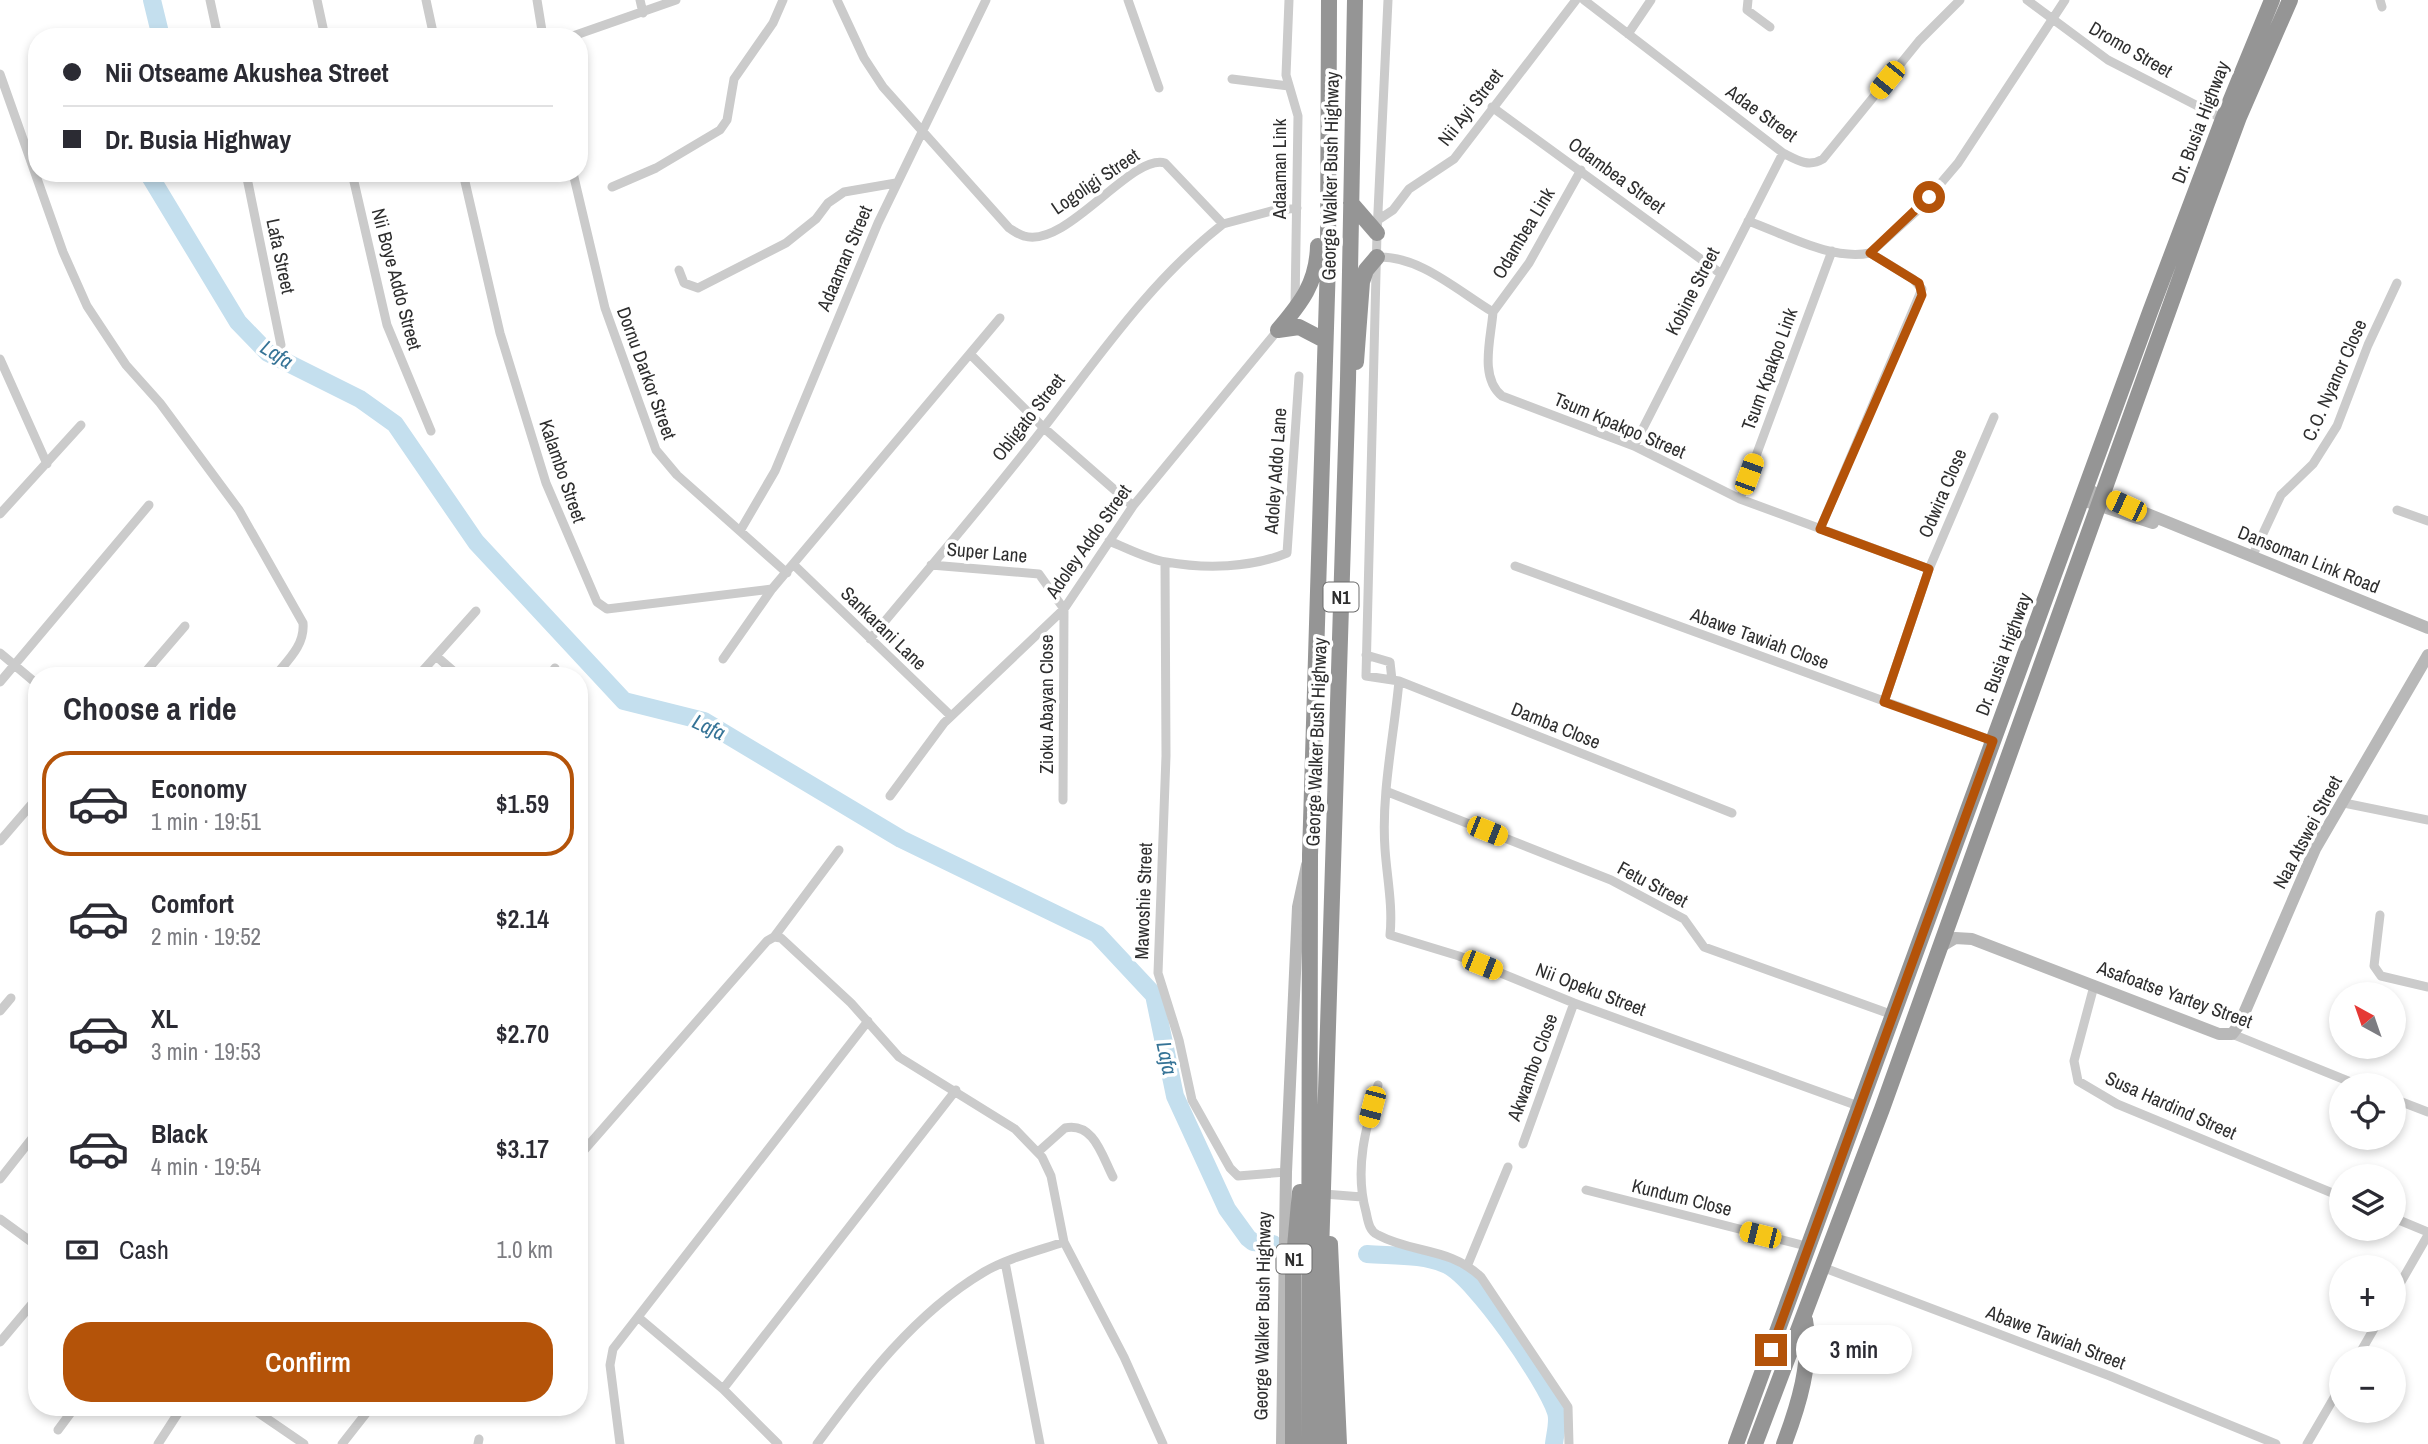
<!DOCTYPE html>
<html lang="en">
<head>
<meta charset="utf-8">
<style>
	body { margin:0; font-family:"Archivo Narrow",sans-serif; background:#f7f7f7; color:#2b2b33; height:100vh; display:flex; flex-direction:column; font-size:26px; white-space:nowrap }
	* { box-sizing:border-box; margin:0 }
	p { font-size:23px; color:#7c7c81 }
	.icon { flex:none; width:38px; height:38px; fill:none; stroke:currentColor; stroke-width:2; stroke-linecap:round; stroke-linejoin:round }
	.map { position:relative; flex:1; overflow:hidden }
	.sheet { position:absolute; left:28px; top:667px; width:560px; height:749px; display:flex; flex-direction:column; background:#fff; border-radius:28px; box-shadow:0 4px 10px #0003 }
	.sheet>* { flex:none }
	.top-card { position:absolute; left:28px; top:28px; width:560px; height:154px; border-radius:28px; box-shadow:0 4px 10px #0003; display:grid; align-content:center; height:154px; padding:0 35px; background:#fff }
	.needle { width:46px; rotate:320deg }
	.buttons { position:absolute; left:2329px; top:982px; display:grid; gap:14px }
	.buttons a { display:grid; place-items:center; width:77px; height:77px; border-radius:50%; background:#fff; box-shadow:0 4px 10px #0003; font-size:35px }
	.end { position:absolute; width:32px; height:32px; margin:-16px; border:9px solid #b45309; background:#fff; box-shadow:0 0 0 4px #fff }
	.from { border-radius:50% }
	.bubble { position:absolute; height:49px; border-radius:24px; background:#fff; box-shadow:0 4px 10px #0003; font-size:23px; font-weight:600; line-height:49px; text-align:center }
	.car { position:absolute; width:21px; height:42px; margin:-21px -10px; border-radius:9px; box-shadow:0 0 5px 2px #0007; background:linear-gradient(#f5c518 24%,#345 0 40%,#f5c518 0 76%,#345 0 86%,#f5c518 0) }
	.top-card b { display:flex; align-items:center; gap:24px; height:66px; font-size:26px }
	.top-card b+b { border-top:2px solid #e1e1e2 }
	.top-card i { width:18px; height:18px; background:#2b2b33 }
	ul { padding:0; list-style:none }
	li { display:flex; align-items:center; gap:21px; height:105px; margin:0 14px 10px; padding:0 21px; border:4px solid transparent; border-radius:28px }
	li div { flex:1 }
	li b { display:block; font-size:26px }
	li em { font-style:normal; font-weight:600 }
	li.active { border-color:#b45309 }
	li>.icon { width:63px; height:63px; stroke-width:1.5 }
	h2 { padding:0 35px; font-size:32px; line-height:84px }
	.pay { display:flex; align-items:center; gap:18px; height:77px; padding:0 35px; font-size:26px }
	.pay p { margin-inline-start:auto }
	.button { display:flex; gap:14px; margin-top:auto; padding:14px 35px }
	.button a { flex:1; height:80px; border-radius:28px; background:#b45309; color:#fff; font-size:28px; font-weight:600; line-height:80px; text-align:center }
	.map>svg:first-child { display:block }
	.lines { fill:none; stroke-linecap:round; stroke-linejoin:round }
	.river { stroke:#c4dfee; stroke-width:18 }
	.street { stroke:#cbcbcb; stroke-width:9 }
	.secondary { stroke:#b8b8b8; stroke-width:12 }
	.highway { stroke:#959595; stroke-width:16 }
	.route { stroke:#b45309; stroke-width:9 }
	.labels { text-anchor:middle; dominant-baseline:central; stroke-width:7; stroke-linejoin:round; paint-order:stroke }
	.shield { fill:#fff; stroke:#6d6d6d; stroke-width:2 }
	.shield-label { font-size:18px; font-weight:bold; fill:#2e2e2e }
	.street-label { font-size:19px; fill:#2e2e2e; stroke:#fff }
	.water-label { font-size:21px; font-style:italic; fill:#357396; stroke:#fff }
</style>
</head>
<body>
<div class="map">
<svg width="2428" height="1444" viewBox="0 0 2428 1444">
	<rect width="100%" height="100%" fill="#fff"/>
	<g class="lines">
		<path class="river" d="M152,0L161,37
			M148,173L238,322L268,353L360,399L395,424L476,542L624,701L704,721L901,839L1097,934L1154,995L1175,1096L1227,1209L1248,1238L1253,1242L1273,1244
			M1367,1254C1392,1256 1424,1254 1447,1265C1476,1279 1545,1380 1556,1412C1559,1421 1555,1434 1554,1444"/>
		<path class="street" d="M210,0L218,37
			M317,0L325,37
			M426,0L434,37
			M537,0L543,37
			M640,0L643,13
			M837,0L864,58L883,87L1009,228C1014,231 1019,235 1024,236C1067,249 1131,153 1165,163L1223,224L1271,211L1297,208
			M1128,0L1159,88
			M1289,0L1286,75L1298,116L1295,307
			M1388,0L1377,233L1366,676L1399,681L1732,813
			M1584,0L1783,153C1797,160 1808,168 1823,159L1919,41L1960,0
			M1748,0L1747,10L1770,27
			M2027,0L2108,60L2223,119
			M2380,0L2382,7
			M1628,34L1651,0
			M570,37L676,0
			M0,74L63,252L87,306L126,365L160,403L239,510L303,623C305,645 288,660 275,676
			M1232,79L1289,86
			M1492,107L1720,273
			M246,173L281,345
			M352,173L387,325L431,431
			M463,173L500,333L546,483L597,602L607,609L772,589
			M573,173L605,308L656,450L677,475L787,573
			M612,187L656,168L720,130L727,120L734,79L773,23L783,0
			M1378,220L1393,210L1409,189L1454,159L1576,0
			M1748,221C1785,234 1831,261 1870,253L1913,279L1922,289L1820,529
			M1870,253L1918,210L1958,163L2065,0
			M1377,257C1419,255 1458,291 1493,312
			M679,270L684,283L698,288L786,243L816,219L828,203L844,192L896,183
			M1493,312C1491,339 1479,377 1502,396L1634,446L1740,499L1929,569
			M1493,312L1529,263L1581,170
			M971,355L1044,428L1133,506
			M0,359L47,464
			M1634,446L1783,153
			M1740,499L1832,251
			M2397,510L2428,521
			M0,514L81,425
			M740,531L775,471L878,223L986,0
			M1109,541C1127,548 1147,559 1166,562C1205,569 1251,568 1287,553L1299,376
			M2252,557L2281,495L2313,464L2337,426L2368,345L2397,283
			M1165,562L1166,756L1158,973L1179,1040L1192,1100L1230,1168L1238,1176L1286,1172
			M794,565L951,716
			M931,565L1039,574L1064,609L1063,800
			M1515,566L1993,741
			M870,639C928,569 989,499 1045,426C1100,355 1151,280 1223,224
			M0,653L37,684
			M1366,655L1390,662L1392,680
			M436,656L459,676
			M723,659L772,589L1000,318
			M142,676L185,626
			M418,676L476,611
			M549,676L555,668
			M1399,681C1394,736 1381,794 1385,849C1387,878 1393,906 1390,935L1459,956L1574,1003L1861,1107
			M0,682L149,505
			M1884,702L1929,569L1994,417
			M1388,792L1611,880L1684,919L1704,947L1893,1015
			M890,796L944,723L1064,609L1133,506L1278,330
			M2344,803L2428,820
			M0,841L37,798
			M2380,915L2374,966L2381,976L2428,987
			M774,937L781,938L851,1003L899,1057L1015,1129L1042,1157L1051,1176L1064,1242L1124,1357L1163,1444
			M2094,986L2074,1061L2078,1081L2117,1104L2342,1197
			M0,1011L11,998
			M2232,1034L2358,1085
			M1378,1085C1366,1127 1354,1169 1366,1212C1368,1221 1369,1231 1378,1235C1414,1254 1449,1247 1481,1277L1568,1407L1569,1444
			M2394,1099L2428,1112
			M1523,1144L1574,1003
			M1038,1152L1065,1128C1094,1122 1102,1156 1113,1177
			M579,1156L767,941L774,937L839,850
			M0,1179L37,1132
			M1586,1190L1810,1247
			M1324,1194L1362,1197
			M2394,1218L2428,1232
			M0,1219L37,1246
			M1005,1262L1040,1444
			M1468,1264L1508,1167
			M1822,1267L2110,1376L2276,1444
			M2394,1294L2428,1235
			M639,1318L723,1389L778,1444
			M0,1342L37,1298
			M2357,1358L2379,1320
			M723,1389L956,1090
			M250,1407L304,1444
			M58,1430L75,1407
			M158,1444L182,1407
			M342,1444L371,1407
			M478,1444L479,1439
			M620,1444L610,1365L613,1349L868,1021
			M817,1444C863,1381 916,1312 984,1272C1008,1258 1037,1251 1064,1242
			M2307,1444L2342,1384"/>
		<path class="secondary" d="M2086,489L2428,628
			M2082,500L2153,523
			M1940,947L1955,938L1972,939L2219,1034H2232L2239,1025L2315,849L2428,655
			M1282,1444L1286,1172L1298,907L1307,865"/>
		<path class="highway" d="M1351,203L1377,233
			M1278,330C1301,303 1317,283 1318,246
			M1278,330L1299,327L1324,340
			M1356,362L1362,282L1366,270L1377,257
			M1330,1244L1339,1444
			M1293,1444V1268L1300,1192
			M1309,1444L1310,855L1328,262L1329,0
			M1323,1444L1321,1253L1348,380L1355,0
			M1736,1444L2150,312L2223,119L2272,0
			M1755,1444L1882,1109L2206,206L2239,117L2290,0
			M1784,1444C1798,1407 1813,1360 1805,1320"/>
	</g>
	<g class="lines">
		<path class="route" d="M1771,1350L1993,741L1884,702L1929,569L1820,529L1922,295L1919,283L1870,253L1929,197"/>
	</g>
	<g class="labels">
		<g class="shield">
			<rect x="1323.5" y="582.5" width="35" height="29" rx="5"/>
			<rect x="1276.5" y="1244.5" width="35" height="29" rx="5"/>
		</g>
		<g class="shield-label">
			<text x="1341" y="597">N1</text>
			<text x="1294" y="1259">N1</text>
		</g>
		<g class="street-label">
			<text transform="translate(2131 49) rotate(30)">Dromo Street</text>
			<text transform="translate(1470 107) rotate(-52)">Nii Ayi Street</text>
			<text transform="translate(1762 113) rotate(36)">Adae Street</text>
			<text transform="translate(2200 122) rotate(-69)">Dr. Busia Highway</text>
			<text transform="translate(1279 169) rotate(-90)">Adaaman Link</text>
			<text transform="translate(1617 175) rotate(36)">Odambea Street</text>
			<text transform="translate(1330 176) rotate(-89)">George Walker Bush Highway</text>
			<text transform="translate(1095 181) rotate(-34)">Logoligi Street</text>
			<text transform="translate(1523 233) rotate(-59)">Odambea Link</text>
			<text transform="translate(281 256) rotate(78)">Lafa Street</text>
			<text transform="translate(844 258) rotate(-67)">Adaaman Street</text>
			<text transform="translate(397 279) rotate(75)">Nii Boye Addo Street</text>
			<text transform="translate(1692 291) rotate(-63)">Kobine Street</text>
			<text transform="translate(1769 369) rotate(-70)">Tsum Kpakpo Link</text>
			<text transform="translate(647 373) rotate(70)">Dornu Darkor Street</text>
			<text transform="translate(2334 380) rotate(-66)">C.O. Nyanor Close</text>
			<text transform="translate(1028 417) rotate(-52)">Obligato Street</text>
			<text transform="translate(1620 425) rotate(23)">Tsum Kpakpo Street</text>
			<text transform="translate(563 471) rotate(71)">Kalambo Street</text>
			<text transform="translate(1275 471) rotate(-86)">Adoley Addo Lane</text>
			<text transform="translate(1942 493) rotate(-67)">Odwira Close</text>
			<text transform="translate(1088 541) rotate(-55)">Adoley Addo Street</text>
			<text transform="translate(987 552) rotate(5)">Super Lane</text>
			<text transform="translate(2309 559) rotate(22)">Dansoman Link Road</text>
			<text transform="translate(884 628) rotate(44)">Sankarani Lane</text>
			<text transform="translate(1760 638) rotate(20)">Abawe Tawiah Close</text>
			<text transform="translate(2003 654) rotate(-70)">Dr. Busia Highway</text>
			<text transform="translate(1046 704) rotate(-90)">Zioku Abayan Close</text>
			<text transform="translate(1556 725) rotate(22)">Damba Close</text>
			<text transform="translate(1316 742) rotate(-88)">George Walker Bush Highway</text>
			<text transform="translate(2307 832) rotate(-62)">Naa Atswei Street</text>
			<text transform="translate(1653 884) rotate(28)">Fetu Street</text>
			<text transform="translate(1143 901) rotate(-88)">Mawoshie Street</text>
			<text transform="translate(1591 989) rotate(21)">Nii Opeku Street</text>
			<text transform="translate(2175 994) rotate(20)">Asafoatse Yartey Street</text>
			<text transform="translate(1532 1067) rotate(-70)">Akwambo Close</text>
			<text transform="translate(2171 1105) rotate(24)">Susa Hardind Street</text>
			<text transform="translate(1682 1197) rotate(14)">Kundum Close</text>
			<text transform="translate(1262 1316) rotate(-89)">George Walker Bush Highway</text>
			<text transform="translate(2056 1337) rotate(21)">Abawe Tawiah Street</text>
		</g>
		<g class="water-label">
			<text transform="translate(277 354) rotate(33)">Lafa</text>
			<text transform="translate(709 727) rotate(25)">Lafa</text>
			<text transform="translate(1167 1058) rotate(78)">Lafa</text>
		</g>
	</g>
</svg>
<div class="buttons">
<a><svg class="needle" viewBox="-14 -14 28 28"><path d="M0-13l5 13h-10z" fill="#e53935"/><path d="M0 13l5-13h-10z" fill="#7c7c81"/></svg></a>
<a><svg class="icon" aria-label="locate" viewBox="0 0 24 24"><circle cx="12" cy="12" r="6"/><path d="M12 2v4M12 18v4M2 12h4M18 12h4"/></svg></a>
<a><svg class="icon" aria-label="layers" viewBox="0 0 24 24"><path d="M12 4l9 5-9 5-9-5zM3 14l9 5 9-5"/></svg></a>
<a>+</a>
<a>−</a>
</div>
<i class="end from" style="left:1929px;top:197px"></i>
<i class="end" style="left:1771px;top:1350px"></i>
<div class="bubble" style="left:1796px;top:1325px;width:116px">3 min</div>
<i class="car" style="left:1887px;top:80px;rotate:219deg"></i>
<i class="car" style="left:1749px;top:474px;rotate:20deg"></i>
<i class="car" style="left:2126px;top:506px;rotate:295deg"></i>
<i class="car" style="left:1487px;top:831px;rotate:112deg"></i>
<i class="car" style="left:1482px;top:965px;rotate:112deg"></i>
<i class="car" style="left:1372px;top:1107px;rotate:195deg"></i>
<i class="car" style="left:1760px;top:1235px;rotate:284deg"></i>
<div class="top-card">
<b><i class="from"></i>Nii Otseame Akushea Street</b>
<b><i></i>Dr. Busia Highway</b>
</div>
<section class="sheet">
<h2>Choose a ride</h2>
<ul>
<li class="active"><svg class="icon" aria-label="car" viewBox="0 0 24 24"><path d="M5 17H2v-5l4-1 3-4h7l3 4 3 1v5h-3M9 17h6M6 11h13"/><circle cx="7" cy="17" r="2"/><circle cx="17" cy="17" r="2"/></svg><div><b>Economy</b><p>1 min · 19:51</p></div><em>$1.59</em></li>
<li><svg class="icon" aria-label="car" viewBox="0 0 24 24"><path d="M5 17H2v-5l4-1 3-4h7l3 4 3 1v5h-3M9 17h6M6 11h13"/><circle cx="7" cy="17" r="2"/><circle cx="17" cy="17" r="2"/></svg><div><b>Comfort</b><p>2 min · 19:52</p></div><em>$2.14</em></li>
<li><svg class="icon" aria-label="car" viewBox="0 0 24 24"><path d="M5 17H2v-5l4-1 3-4h7l3 4 3 1v5h-3M9 17h6M6 11h13"/><circle cx="7" cy="17" r="2"/><circle cx="17" cy="17" r="2"/></svg><div><b>XL</b><p>3 min · 19:53</p></div><em>$2.70</em></li>
<li><svg class="icon" aria-label="car" viewBox="0 0 24 24"><path d="M5 17H2v-5l4-1 3-4h7l3 4 3 1v5h-3M9 17h6M6 11h13"/><circle cx="7" cy="17" r="2"/><circle cx="17" cy="17" r="2"/></svg><div><b>Black</b><p>4 min · 19:54</p></div><em>$3.17</em></li>
</ul>
<div class="pay"><svg class="icon" aria-label="cash" viewBox="0 0 24 24"><path d="M3 7h18v10H3z"/><circle cx="12" cy="12" r="2"/></svg>Cash<p>1.0 km</p></div>
<div class="button"><a>Confirm</a></div>
</section>
</div>
</body>
</html>
